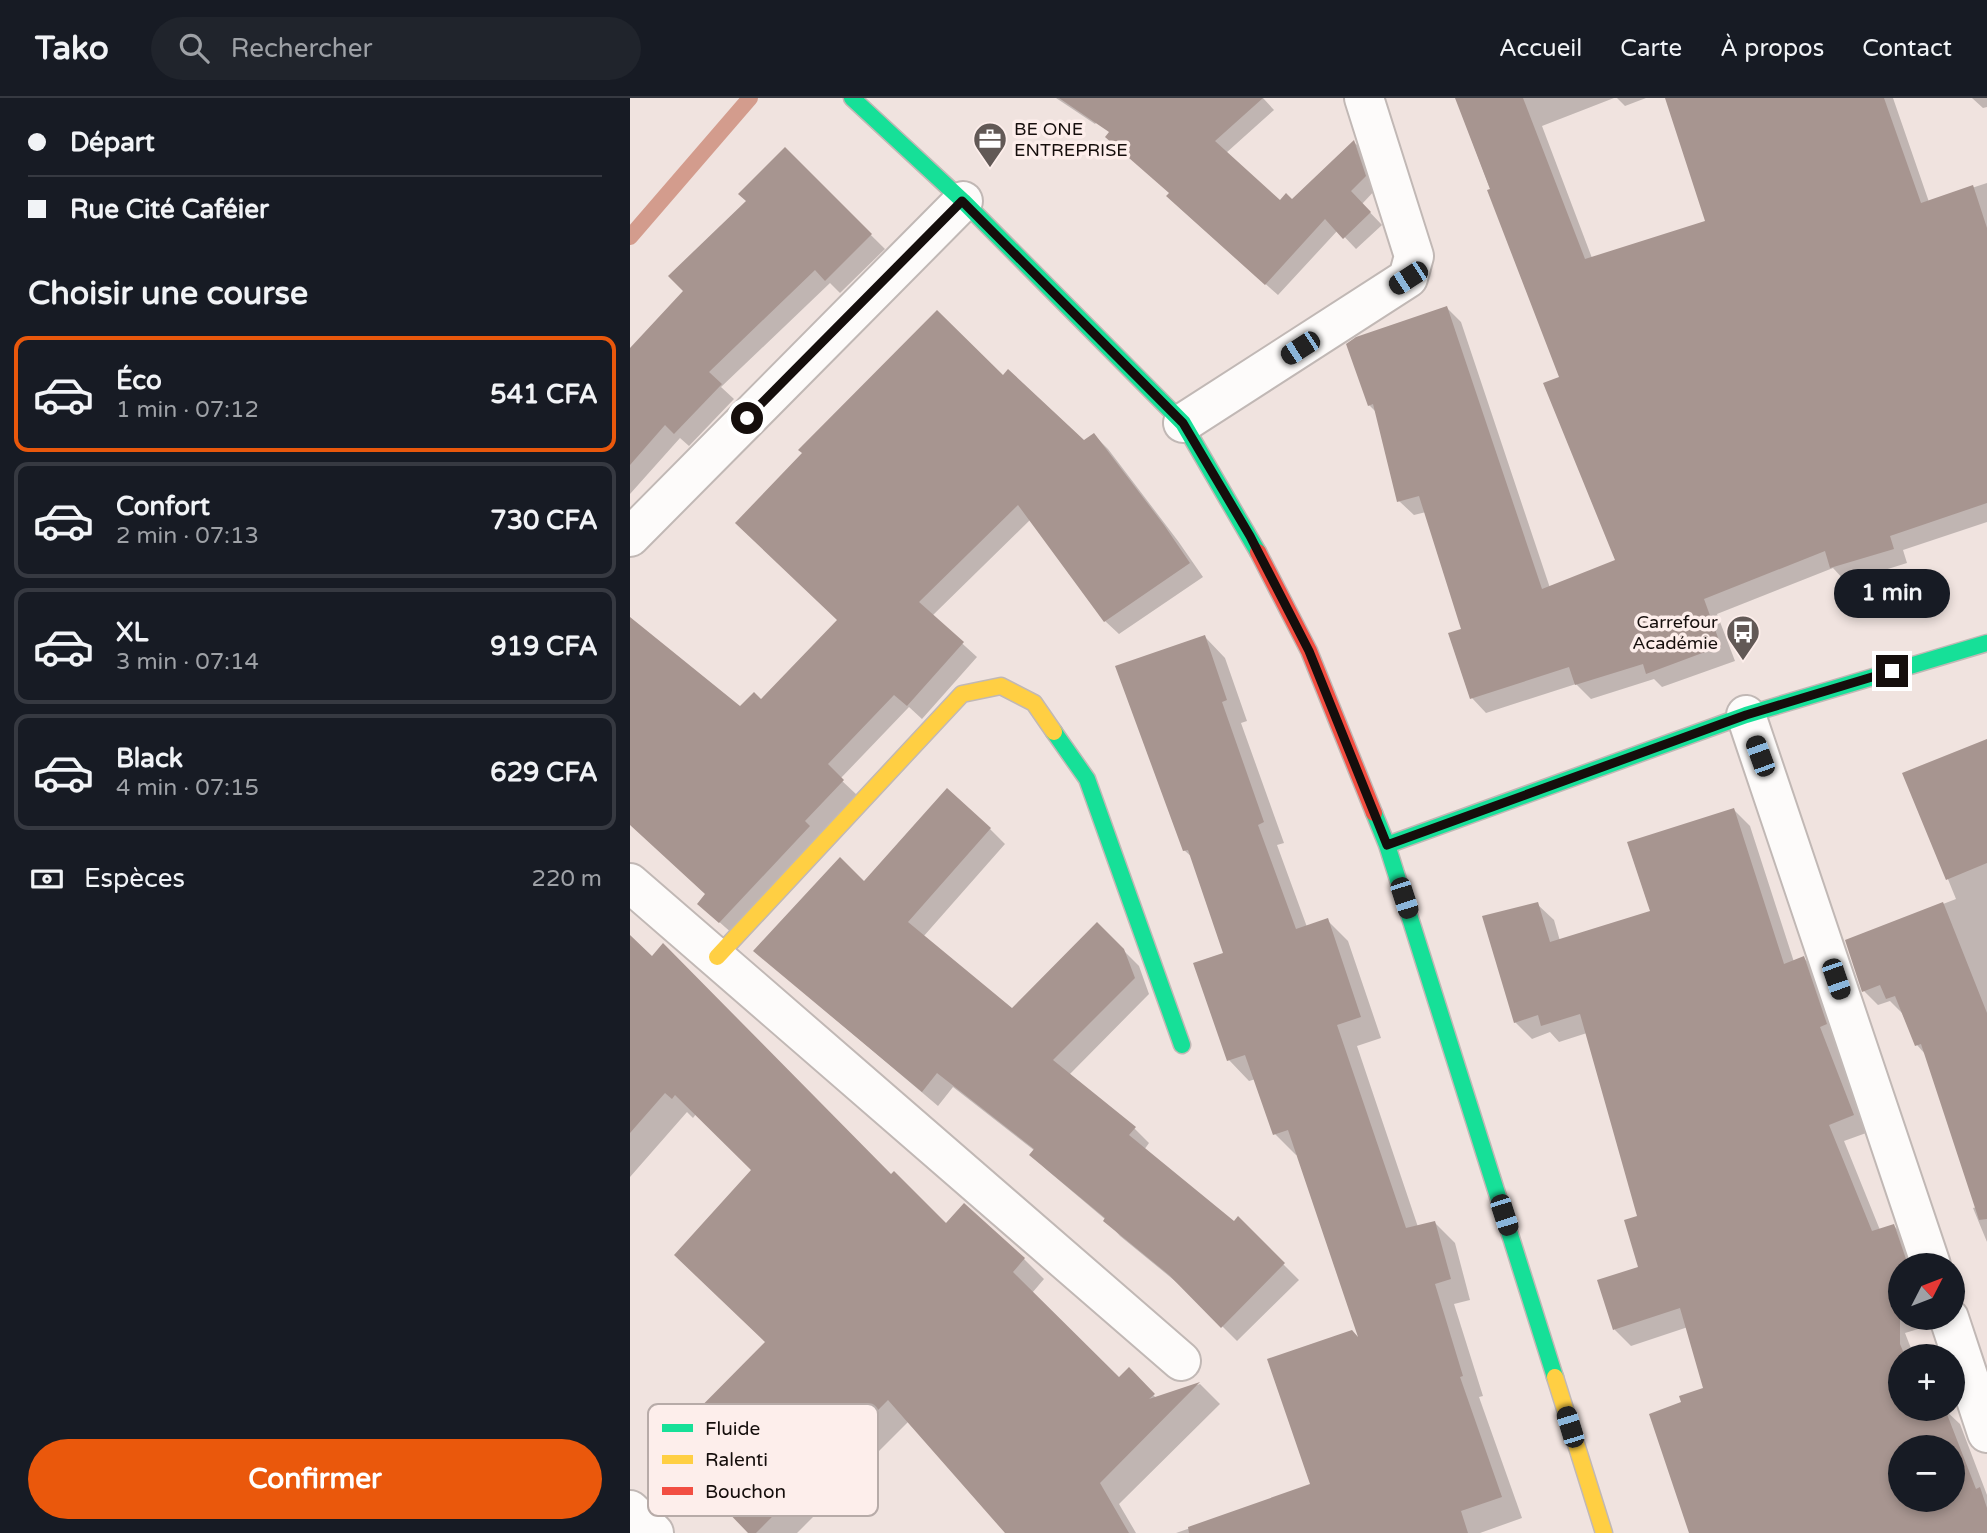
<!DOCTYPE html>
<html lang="fr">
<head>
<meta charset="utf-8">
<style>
	body { margin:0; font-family:"Varela Round",sans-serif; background:#20242c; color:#f1f3f6; height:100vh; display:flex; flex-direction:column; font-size:26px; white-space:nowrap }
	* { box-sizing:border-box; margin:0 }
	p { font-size:23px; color:#9ea1a6 }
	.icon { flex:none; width:38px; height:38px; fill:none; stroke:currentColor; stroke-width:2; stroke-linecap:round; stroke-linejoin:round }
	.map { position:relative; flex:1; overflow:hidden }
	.drawer { display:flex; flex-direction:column; background:#171b24; width:630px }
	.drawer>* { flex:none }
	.banner { display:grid; align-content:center; height:154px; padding:0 28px; background:#171b24 }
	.needle { width:46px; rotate:48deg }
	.tools { position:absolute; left:1258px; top:1155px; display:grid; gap:14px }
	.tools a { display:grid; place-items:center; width:77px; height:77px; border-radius:50%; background:#171b24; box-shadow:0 4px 10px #0003; font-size:35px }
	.end { position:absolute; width:32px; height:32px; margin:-16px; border:9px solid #150e0c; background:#fff; box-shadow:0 0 0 4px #fff }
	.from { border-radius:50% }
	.bubble { position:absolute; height:49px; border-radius:24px; background:#171b24; box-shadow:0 4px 10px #0003; font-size:23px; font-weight:800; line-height:49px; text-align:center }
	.car { position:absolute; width:21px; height:42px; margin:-21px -10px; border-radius:9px; box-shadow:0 0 5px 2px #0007; background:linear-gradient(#222 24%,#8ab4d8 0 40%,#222 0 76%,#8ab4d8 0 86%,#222 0) }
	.banner b { display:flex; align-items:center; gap:24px; height:66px; font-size:26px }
	.banner b+b { border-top:2px solid #363941 }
	.banner i { width:18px; height:18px; background:#f1f3f6 }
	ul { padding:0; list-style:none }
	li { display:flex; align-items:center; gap:21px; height:116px; margin:0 14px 10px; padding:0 14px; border:4px solid #363941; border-radius:14px }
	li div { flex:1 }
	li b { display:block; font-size:26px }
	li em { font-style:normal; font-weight:800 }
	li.selected { border-color:#ea580c }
	li>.icon { width:63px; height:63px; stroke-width:1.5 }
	h2 { padding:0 28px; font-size:32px; line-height:84px }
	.pay { display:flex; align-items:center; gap:18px; height:77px; padding:0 28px; font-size:26px }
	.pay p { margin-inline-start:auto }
	.cta { display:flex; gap:14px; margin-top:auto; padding:14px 28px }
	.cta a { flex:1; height:80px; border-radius:42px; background:#ea580c; color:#fff; font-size:28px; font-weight:800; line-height:80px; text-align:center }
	header { display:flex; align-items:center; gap:42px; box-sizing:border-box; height:98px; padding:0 35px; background:#171b24; border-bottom:2px solid #363941 }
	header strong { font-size:33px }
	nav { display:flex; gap:38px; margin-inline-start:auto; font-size:24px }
	.search { width:490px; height:63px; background:#20242c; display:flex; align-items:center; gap:18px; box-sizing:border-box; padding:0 24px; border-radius:38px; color:#9ea1a6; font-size:26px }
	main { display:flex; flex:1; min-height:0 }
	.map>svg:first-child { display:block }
	.shadow { fill:#0003; fill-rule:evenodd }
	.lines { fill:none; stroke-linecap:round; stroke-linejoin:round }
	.stream { stroke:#d39c8d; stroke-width:16 }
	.building { fill:#a79590; fill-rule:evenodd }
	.street-casing { stroke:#c1b8b5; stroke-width:42 }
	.fast-casing { stroke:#c1b8b5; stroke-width:19 }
	.slow-casing { stroke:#c1b8b5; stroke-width:19 }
	.jam-casing { stroke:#c1b8b5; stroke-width:19 }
	.street { stroke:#fdfbfa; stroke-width:38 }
	.fast { stroke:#16e098; stroke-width:16 }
	.slow { stroke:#ffcf43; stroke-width:16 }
	.jam { stroke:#f24e42; stroke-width:16 }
	.route { stroke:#150e0c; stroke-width:9 }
	.labels { text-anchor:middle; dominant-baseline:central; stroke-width:7; stroke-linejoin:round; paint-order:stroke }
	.poi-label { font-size:18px; fill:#150e0c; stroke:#fdeeeb; text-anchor:start }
	.key { fill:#fdeeeb; stroke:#b7aba8; stroke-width:2 }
	.key-label { font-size:19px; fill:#150e0c }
</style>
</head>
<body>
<header>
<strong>Tako</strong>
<div class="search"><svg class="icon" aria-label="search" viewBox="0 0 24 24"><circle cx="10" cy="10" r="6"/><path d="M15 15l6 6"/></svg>Rechercher</div>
<nav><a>Accueil</a><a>Carte</a><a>À propos</a><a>Contact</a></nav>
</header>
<main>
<section class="drawer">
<div class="banner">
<b><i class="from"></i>Départ</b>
<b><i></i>Rue Cité Caféier</b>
</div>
<h2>Choisir une course</h2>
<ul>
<li class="selected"><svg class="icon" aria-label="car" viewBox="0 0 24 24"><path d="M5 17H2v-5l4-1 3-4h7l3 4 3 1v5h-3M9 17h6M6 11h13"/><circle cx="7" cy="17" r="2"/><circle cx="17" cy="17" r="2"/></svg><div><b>Éco</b><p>1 min · 07:12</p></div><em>541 CFA</em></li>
<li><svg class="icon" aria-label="car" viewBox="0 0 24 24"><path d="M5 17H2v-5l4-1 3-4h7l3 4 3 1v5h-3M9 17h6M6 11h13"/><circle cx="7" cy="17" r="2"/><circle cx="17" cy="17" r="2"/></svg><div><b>Confort</b><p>2 min · 07:13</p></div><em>730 CFA</em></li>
<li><svg class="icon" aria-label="car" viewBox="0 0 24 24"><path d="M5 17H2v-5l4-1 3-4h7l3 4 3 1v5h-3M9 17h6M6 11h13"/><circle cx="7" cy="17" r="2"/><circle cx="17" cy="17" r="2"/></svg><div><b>XL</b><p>3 min · 07:14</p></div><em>919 CFA</em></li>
<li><svg class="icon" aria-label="car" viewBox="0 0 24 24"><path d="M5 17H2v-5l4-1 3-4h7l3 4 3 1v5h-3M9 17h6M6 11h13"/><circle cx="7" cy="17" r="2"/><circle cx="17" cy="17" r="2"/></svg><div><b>Black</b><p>4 min · 07:15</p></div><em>629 CFA</em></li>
</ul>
<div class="pay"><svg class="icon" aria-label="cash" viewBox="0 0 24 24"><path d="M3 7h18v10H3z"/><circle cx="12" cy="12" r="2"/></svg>Espèces<p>220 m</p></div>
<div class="cta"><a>Confirmer</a></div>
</section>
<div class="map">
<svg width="1357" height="1435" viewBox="0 0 1357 1435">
	<rect width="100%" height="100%" fill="#f0e3df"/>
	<path class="shadow" d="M426,0H488L465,26Z
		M553,0H633L644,12L596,55L650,105L662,103L724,44L736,56L747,90L732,106L752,127L726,151L708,132L648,197L550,110L541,96Z
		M826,0H984L912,28L962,160L1078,124L1036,0H1263L1299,104L1357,85V424L1273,452L1277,465L1216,484L1203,470L1087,516L1105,563L1032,589L1024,581L961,601L946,586L856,615L842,600L833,533L796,414L784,417L769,403L747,315L739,307L817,210L831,224L920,490L987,463L931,280Z
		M987,0H1016L995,8Z
		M1342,0H1357V9L1353,10Z
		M155,52L255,151L210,195L200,185L91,289L104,301L59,348L50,340L0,396V252L55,193Z
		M373,280L454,345L464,337L478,351L548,443L573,479L489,536L475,523L400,422L302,518L347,559L292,621L279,609L210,681L227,697L104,837L69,806L77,797L0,726V551L110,611L131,603L209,522Z
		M575,539L595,560L617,623L611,625L654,745L647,747L677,829L697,822L718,843L751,940L727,948L788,1129L804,1124L825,1145L840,1202L824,1206L853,1298L849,1299L892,1420L850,1435H546L682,1388L732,1245L668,1056L666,1057L645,1036L626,981L619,983L599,962L596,856L563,760L554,752Z
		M1357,643V1144L1343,1110L1347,1109L1296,957L1287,947L1272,915L1260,903L1248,907L1234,893L1217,843L1326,801L1275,675Z
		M1104,712L1120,728L1164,864L1174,860L1190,877L1212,943L1205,946L1239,1034L1214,1043L1250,1132L1264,1128L1280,1144L1288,1167H1270V1220H1307L1308,1225L1275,1235L1284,1258H1270V1311H1305V1313L1314,1311L1330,1326L1357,1397V1435H1073L1053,1305L1075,1291L1058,1229L1001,1248L985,1232L969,1183L1010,1170L1009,1119L957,935L929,944L920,934L902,941L885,924L907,806L924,822L930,843L1022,814ZM1270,1349H1323V1402H1270Z
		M360,731L375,746L293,839L382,913L467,826L509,868L519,896L439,977L504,1030L519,1045L514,1052L604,1125L608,1121L669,1182L607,1243L556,1192L490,1138L476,1122L417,1072L402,1057L405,1053L323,989L308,1008L125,853L234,785Z
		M0,840L316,1127L394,1161L414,1181L402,1195L489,1282L499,1272L527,1301L570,1286L590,1306L489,1406L506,1435H378L279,1323L167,1435H120L137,1244L124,1072L66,1016L63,1020L57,1014L0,1079Z"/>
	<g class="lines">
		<path class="stream" d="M0,139L120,0"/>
	</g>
	<path class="building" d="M429,0H633L585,43L650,102L656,95L662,101L724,42L736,78L721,93L741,114L713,141L695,121L635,187L536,98L539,95L475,39L479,34Z
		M825,0H893L955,161L1075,123L1035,0H1254L1291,105L1343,87L1357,130V405L1260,438L1264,451L1200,470L1195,453L1074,501L1091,548L1016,576L1013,566L945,587L939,569L840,601L818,535L831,531L789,398L767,404L743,306L738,308L716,246L726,239L817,208L912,491L985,462L913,285L929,279L857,92L860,91Z
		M155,49L242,136L195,183L185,172L79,274L92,286L44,336L35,327L0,367V250L53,193L38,178L116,103L108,96Z
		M307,212L373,277L378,271L454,342L464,335L534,427L560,465L474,524L388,407L289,504L334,544L277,608L264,597L198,666L214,682L175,723L180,728L89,825L67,806L75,796L0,727V519L110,608L124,594L131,601L207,522L105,425L172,355L168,352Z
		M575,537L597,602L592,604L634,724L628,727L666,831L698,820L731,919L707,927L776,1130L805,1123L821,1181L805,1186L833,1278L830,1279L872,1399L831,1413L838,1435H559L558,1429L680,1386L637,1261L722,1232L728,1239L658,1032L643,1037L615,957L597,963L563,865L593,855L558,752L553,753L485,568Z
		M1357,641V765L1316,782L1272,675Z
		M317,690L361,730L278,824L382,910L467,824L494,851L505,880L423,962L506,1029L499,1037L604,1123L608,1118L655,1165L591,1230L539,1177L473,1123L475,1120L399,1057L404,1051L307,975L292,994L123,853L210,759L234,783Z
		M1104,710L1154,866L1174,858L1197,926L1190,929L1224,1017L1199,1027L1242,1133L1264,1126L1278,1167H1270V1246L1275,1258H1270V1311H1315L1346,1391L1350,1389L1357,1410V1435H1059L1019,1316L1051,1304L1049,1298L1073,1290L1050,1210L983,1232L967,1182L1008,1169L994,1122L1007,1118L950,916L911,928L908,917L884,925L852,818L908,804L920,844L1020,813L997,744ZM1270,1349H1323V1402H1270Z
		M1313,804L1357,915V1121L1349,1122L1291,946L1285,948L1265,898L1256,901L1250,887L1232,894L1215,842Z
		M0,837L22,858L33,845L261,1076L264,1073L316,1125L334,1105L395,1160L383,1174L489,1279L499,1269L525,1296L519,1301L570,1284L470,1385L499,1435H375L258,1302L126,1435H118L33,1347L135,1244L44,1157L121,1072L45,997L42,1001L35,995L0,1035Z"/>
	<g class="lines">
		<g class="street-casing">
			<path id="street" d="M553,325L778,180L784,158L734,0
				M0,439L333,103
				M1116,617L1301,1167
				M0,785L551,1263
				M1319,1220L1357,1335
				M0,1412L24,1435"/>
		</g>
		<g class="fast-casing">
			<path id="fast" d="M222,0L333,103L553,325L628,454
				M424,634L457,681L552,947
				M744,715L757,747L925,1279
				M757,747L1116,617L1357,545"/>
		</g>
		<g class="slow-casing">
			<path id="slow" d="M87,859L332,596L371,588L404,605L424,634
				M925,1279L974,1435"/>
		</g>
		<g class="jam-casing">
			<path id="jam" d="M628,454L679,553L744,715"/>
		</g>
		<use href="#street" class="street"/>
		<use href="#fast" class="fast"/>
		<use href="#slow" class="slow"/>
		<use href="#jam" class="jam"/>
	</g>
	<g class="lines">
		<path class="route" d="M117,320L332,103L553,325L620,438L679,553L757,747L1116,617L1262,573"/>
	</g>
	<defs>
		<g id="office-pin" transform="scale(1.75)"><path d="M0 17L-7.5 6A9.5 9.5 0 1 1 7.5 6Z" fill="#625956" stroke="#fdeeeb"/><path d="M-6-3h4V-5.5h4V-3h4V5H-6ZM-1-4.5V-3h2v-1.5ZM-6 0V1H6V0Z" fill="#fff"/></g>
		<g id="bus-pin" transform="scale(1.75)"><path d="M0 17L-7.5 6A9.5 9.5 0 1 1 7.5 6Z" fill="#625956" stroke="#fdeeeb"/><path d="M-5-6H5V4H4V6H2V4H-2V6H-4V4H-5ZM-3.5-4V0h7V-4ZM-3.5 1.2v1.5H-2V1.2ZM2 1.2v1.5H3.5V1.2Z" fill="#fff"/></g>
	</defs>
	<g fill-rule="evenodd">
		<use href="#office-pin" x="360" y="41"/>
		<use href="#bus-pin" x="1113" y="534"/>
	</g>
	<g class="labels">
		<g class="poi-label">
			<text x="384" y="31">BE ONE<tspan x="384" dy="21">ENTREPRISE</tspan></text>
			<text x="1088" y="524" text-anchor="end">Carrefour<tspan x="1088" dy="21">Académie</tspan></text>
		</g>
	</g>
	<rect x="18" y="1306" width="230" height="112" rx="10" class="key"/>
	<rect x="32" y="1326" width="31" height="8" fill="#16e098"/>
	<rect x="32" y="1357" width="31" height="9" fill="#ffcf43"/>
	<rect x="32" y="1389" width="31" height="8" fill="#f24e42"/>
	<g class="key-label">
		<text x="75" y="1337">Fluide</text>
		<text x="75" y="1368">Ralenti</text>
		<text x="75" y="1400">Bouchon</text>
	</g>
</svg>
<div class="tools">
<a><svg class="needle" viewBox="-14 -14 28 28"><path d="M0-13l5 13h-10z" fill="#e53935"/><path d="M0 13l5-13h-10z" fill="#9ea1a6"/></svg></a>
<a>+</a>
<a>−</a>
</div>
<i class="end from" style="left:117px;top:320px"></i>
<i class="end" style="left:1262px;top:573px"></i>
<div class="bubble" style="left:1204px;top:471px;width:116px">1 min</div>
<i class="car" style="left:778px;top:180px;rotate:237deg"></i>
<i class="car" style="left:670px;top:250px;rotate:237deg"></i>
<i class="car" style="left:1130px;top:658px;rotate:340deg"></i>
<i class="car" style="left:774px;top:800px;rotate:162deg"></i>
<i class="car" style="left:1206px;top:881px;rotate:161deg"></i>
<i class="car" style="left:874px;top:1117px;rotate:162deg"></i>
<i class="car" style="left:940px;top:1329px;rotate:343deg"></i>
</div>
</main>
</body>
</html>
